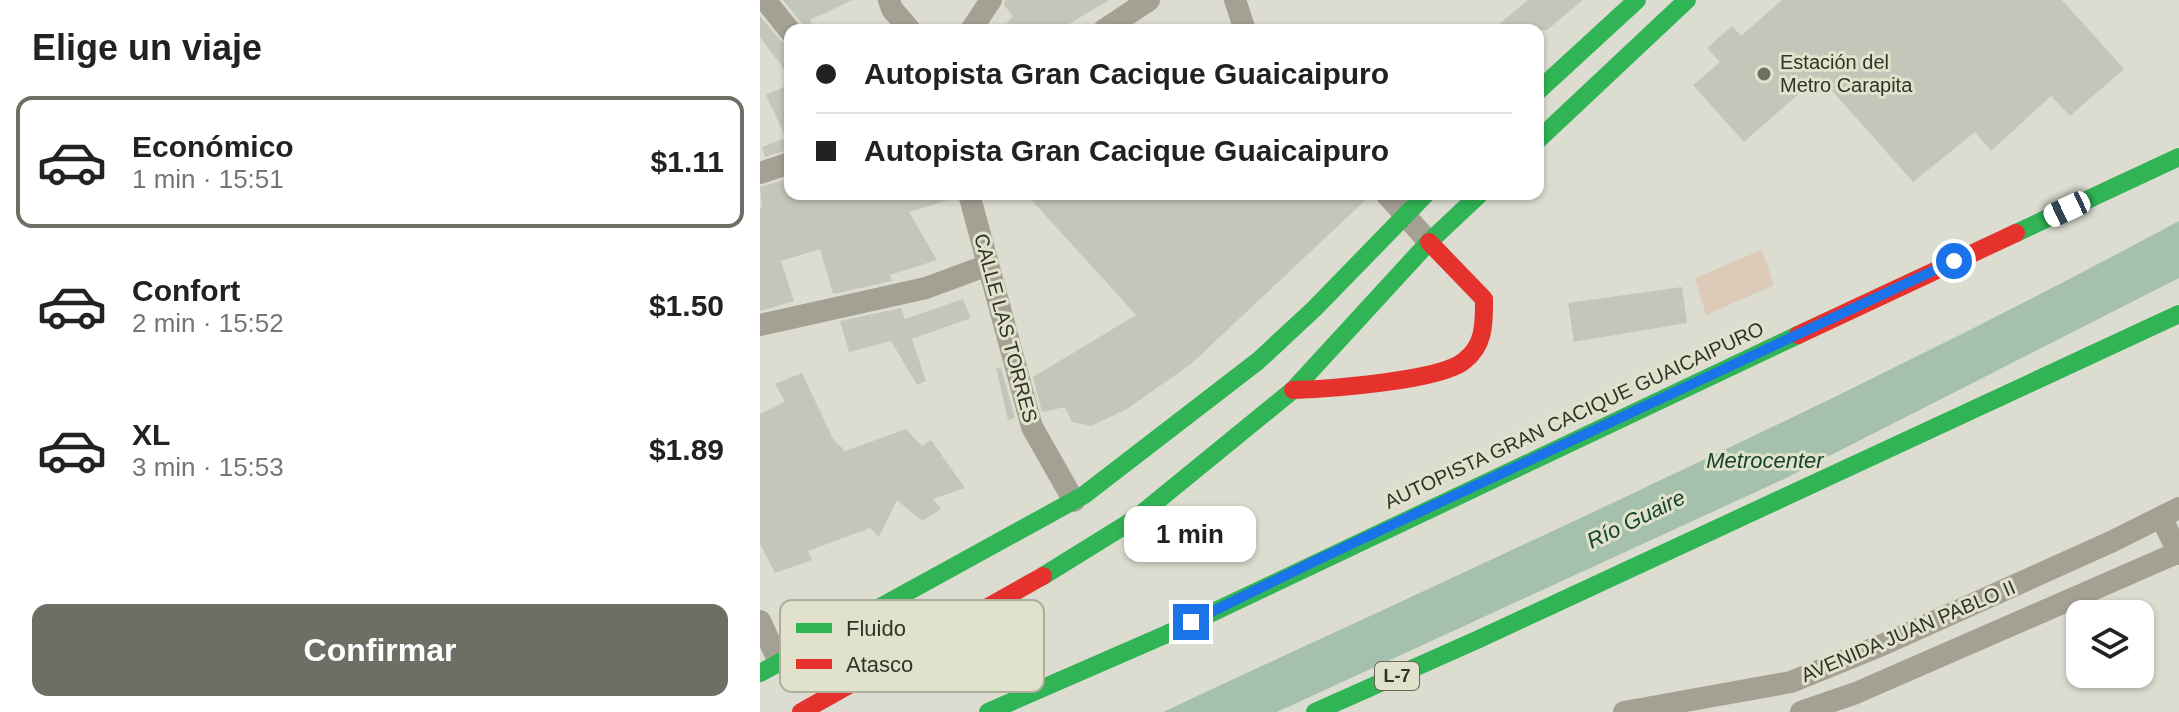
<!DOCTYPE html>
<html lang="es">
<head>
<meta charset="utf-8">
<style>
	body { margin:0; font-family:Helvetica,sans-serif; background:#f6f6f6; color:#222; height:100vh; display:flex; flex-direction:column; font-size:30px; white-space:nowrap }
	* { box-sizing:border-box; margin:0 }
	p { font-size:26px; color:#767676 }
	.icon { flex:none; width:44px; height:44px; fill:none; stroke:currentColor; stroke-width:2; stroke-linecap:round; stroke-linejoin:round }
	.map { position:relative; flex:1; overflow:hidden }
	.drawer { display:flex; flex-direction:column; background:#fff; width:760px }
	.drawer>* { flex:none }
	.guide { position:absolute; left:24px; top:24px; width:760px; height:176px; border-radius:16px; box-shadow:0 2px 6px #0004; display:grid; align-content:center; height:176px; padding:0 32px; background:#fff }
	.buttons { position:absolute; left:1306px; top:600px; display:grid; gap:16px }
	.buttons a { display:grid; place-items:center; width:88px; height:88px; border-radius:16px; background:#fff; box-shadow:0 2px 6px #0004; font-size:40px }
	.end { position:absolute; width:36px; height:36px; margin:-18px; border:10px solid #1a73e8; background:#fff; box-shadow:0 0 0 4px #fff }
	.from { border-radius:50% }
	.bubble { position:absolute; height:56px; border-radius:16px; background:#fff; box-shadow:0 2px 6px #0004; font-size:26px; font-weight:800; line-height:56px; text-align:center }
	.car { position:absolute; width:24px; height:48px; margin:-24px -12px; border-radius:10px; box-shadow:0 0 6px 2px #0007; background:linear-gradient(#fff 24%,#345 0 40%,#fff 0 76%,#345 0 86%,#fff 0) }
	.guide b { display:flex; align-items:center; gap:28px; height:76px; font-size:30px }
	.guide b+b { border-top:2px solid #e0e0e0 }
	.guide i { width:20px; height:20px; background:#222 }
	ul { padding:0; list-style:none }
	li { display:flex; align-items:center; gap:24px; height:132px; margin:0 16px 12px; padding:0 16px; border:4px solid transparent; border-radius:16px }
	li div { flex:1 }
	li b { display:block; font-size:30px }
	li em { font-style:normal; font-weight:800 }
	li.active { border-color:#6e6e64 }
	li>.icon { width:72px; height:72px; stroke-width:1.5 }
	h2 { padding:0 32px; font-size:36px; line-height:96px }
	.primary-button { display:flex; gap:16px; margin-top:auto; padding:16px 32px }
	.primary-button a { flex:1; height:92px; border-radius:16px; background:#6e6e64; color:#fff; font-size:32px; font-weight:800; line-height:92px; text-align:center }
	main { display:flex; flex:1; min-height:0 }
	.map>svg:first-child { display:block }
	.green { fill:#ddcab8 }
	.water { fill:#a5c1ae }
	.building { fill:#c3c7ba }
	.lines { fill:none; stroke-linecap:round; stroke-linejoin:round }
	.street { stroke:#a4a094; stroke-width:22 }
	.fast { stroke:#30b455; stroke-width:18 }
	.jam { stroke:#e5322d; stroke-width:18 }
	.route { stroke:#1a73e8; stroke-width:10 }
	.poi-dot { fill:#6e6e64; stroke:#e1e2cb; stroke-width:3 }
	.labels { text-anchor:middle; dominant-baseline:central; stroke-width:6; stroke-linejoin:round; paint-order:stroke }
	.shield { fill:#e1e2cb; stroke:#67685a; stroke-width:2 }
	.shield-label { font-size:18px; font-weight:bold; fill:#33332a }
	.poi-label { font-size:20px; fill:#33332a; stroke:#e1e2cb; text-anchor:start }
	.street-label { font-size:20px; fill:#33332a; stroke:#e1e2cb }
	.water-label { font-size:22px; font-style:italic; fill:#15452e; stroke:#e1e2cb }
	.key { fill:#e1e2cb; stroke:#adae9b; stroke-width:2 }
	.key-label { font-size:22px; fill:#33332a }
</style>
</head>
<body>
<main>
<section class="drawer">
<h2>Elige un viaje</h2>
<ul>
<li class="active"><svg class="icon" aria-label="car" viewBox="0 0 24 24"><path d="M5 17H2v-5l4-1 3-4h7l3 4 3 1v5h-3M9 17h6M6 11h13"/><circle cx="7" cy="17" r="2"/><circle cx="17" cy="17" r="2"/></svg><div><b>Económico</b><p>1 min · 15:51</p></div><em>$1.11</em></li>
<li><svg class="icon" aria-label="car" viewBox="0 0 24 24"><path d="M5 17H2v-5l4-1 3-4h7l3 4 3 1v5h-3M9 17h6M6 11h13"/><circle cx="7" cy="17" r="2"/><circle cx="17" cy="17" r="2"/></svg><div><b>Confort</b><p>2 min · 15:52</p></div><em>$1.50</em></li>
<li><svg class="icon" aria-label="car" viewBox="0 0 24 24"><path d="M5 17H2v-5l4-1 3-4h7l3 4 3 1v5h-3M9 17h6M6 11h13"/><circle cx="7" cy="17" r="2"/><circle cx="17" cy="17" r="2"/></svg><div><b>XL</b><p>3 min · 15:53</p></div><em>$1.89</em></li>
</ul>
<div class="primary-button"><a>Confirmar</a></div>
</section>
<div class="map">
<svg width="1419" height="712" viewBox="0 0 1419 712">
	<rect width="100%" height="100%" fill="#dcddd0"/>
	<path class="green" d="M1002,250L1014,285L946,315L935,278Z"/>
	<path class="water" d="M1419,221V278L1024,479L517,712H403C744,553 1088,399 1419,221Z"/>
	<path class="building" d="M23,0H93L50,20L56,30H44L41,22Z
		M245,0H349L299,30H241L253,16L244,5Z
		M768,0H823L787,30H732Z
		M1022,0H1302L1364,69L1310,116L1291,96L1231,151L1215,132L1153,182L1059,76L984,142L933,85L960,62L947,48L972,26L981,36Z
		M0,16L20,40L30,45V77L0,37Z
		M30,84V149L5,157L2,147L26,138L6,95Z
		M30,178V194H190L191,199L149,212L177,260L130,275L132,281L73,294L60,249L21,261L34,301L0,311V208H2L0,187Z
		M266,194H612L431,364L367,409L331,426L312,422L305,407L282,412L273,377L376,315Z
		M922,287L927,323L814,342L808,303Z
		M203,299L211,318L152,339L166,381L157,385L131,341L89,352L80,321L141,308L145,319Z
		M241,367L255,418L248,420L236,368Z
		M42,373L73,439L85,451L146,429L162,446L171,440L205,488L173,499L181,509L162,521L137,500L119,537L110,528L48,551L52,560L15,573L0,544V414L25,402L15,384Z"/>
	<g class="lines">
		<path class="street" d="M5,0L30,31
			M129,0L132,9L150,30
			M475,0L485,30
			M211,30L231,0
			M344,30L389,0
			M0,173L30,163
			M209,194L272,427L314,501
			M626,194L669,242
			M0,325L166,288L228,265
			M1401,517L1419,554
			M0,621L19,662
			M864,712L1031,682L1122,645L1353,541L1419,508
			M1041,712L1096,693L1419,552"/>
		<path class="fast" d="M778,91L877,0
			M778,140L927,0
			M1256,233L1419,157
			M283,576L375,519L533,390L669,242L720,194
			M0,673L324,495L498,361L554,309L666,194
			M228,712L407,634L1038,335
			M555,712L719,639L1419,314"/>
		<path class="jam" d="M1038,335L1256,233
			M533,390C567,389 680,381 704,361C725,345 724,323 724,299L669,242
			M41,712L283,576"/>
	</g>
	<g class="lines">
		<path class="route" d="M431,622L553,562L1194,261"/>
	</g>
	<circle class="poi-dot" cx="1004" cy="74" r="8"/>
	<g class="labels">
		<rect class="shield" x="615" y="662" width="44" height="28" rx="6"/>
		<g class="shield-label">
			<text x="637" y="676">L-7</text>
		</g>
		<g class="poi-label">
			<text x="1020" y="62">Estación del<tspan x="1020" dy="23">Metro Carapita</tspan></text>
		</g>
		<g class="street-label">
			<text transform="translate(246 328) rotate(75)">CALLE LAS TORRES</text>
			<text transform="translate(814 415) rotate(-25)">AUTOPISTA GRAN CACIQUE GUAICAIPURO</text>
			<text transform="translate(1148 631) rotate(-23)">AVENIDA JUAN PABLO II</text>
		</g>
		<g class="water-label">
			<text x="1005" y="460">Metrocenter</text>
			<text transform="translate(876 519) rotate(-26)">Río Guaire</text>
		</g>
	</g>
	<rect x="20" y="600" width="264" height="92" rx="12" class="key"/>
	<rect x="36" y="623" width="36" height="10" fill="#30b455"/>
	<rect x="36" y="659" width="36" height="10" fill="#e5322d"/>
	<g class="key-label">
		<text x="86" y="636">Fluido</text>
		<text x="86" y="672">Atasco</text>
	</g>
</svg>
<div class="buttons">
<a><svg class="icon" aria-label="layers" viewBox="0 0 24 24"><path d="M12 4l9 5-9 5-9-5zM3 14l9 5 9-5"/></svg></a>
</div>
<i class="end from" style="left:1194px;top:261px"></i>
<i class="end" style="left:431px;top:622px"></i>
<div class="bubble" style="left:364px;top:506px;width:132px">1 min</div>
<i class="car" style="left:1307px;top:209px;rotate:245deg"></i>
<div class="guide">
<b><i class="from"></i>Autopista Gran Cacique Guaicaipuro</b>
<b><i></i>Autopista Gran Cacique Guaicaipuro</b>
</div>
</div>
</main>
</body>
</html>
